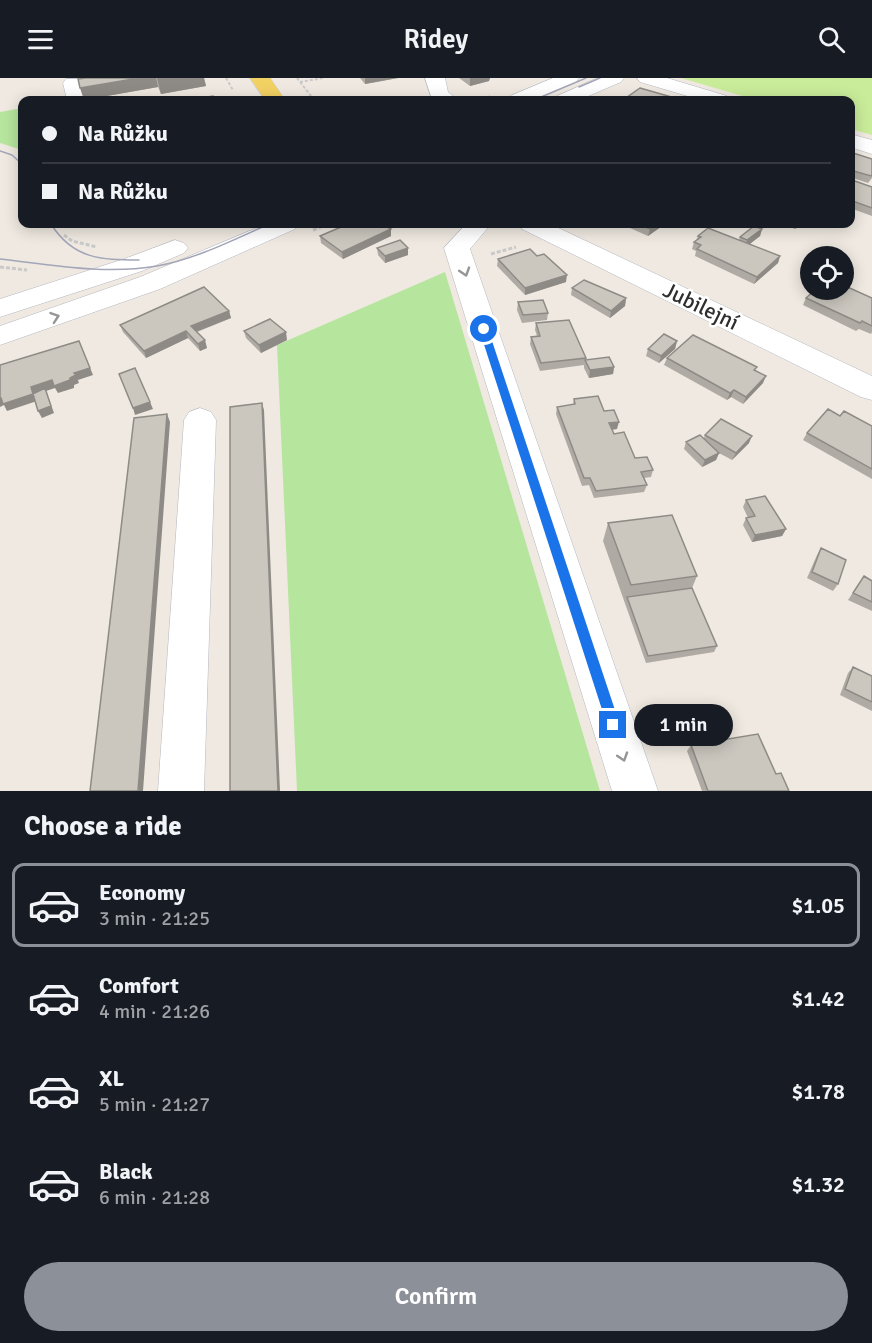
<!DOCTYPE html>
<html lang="en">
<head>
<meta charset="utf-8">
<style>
	body { margin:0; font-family:Signika,sans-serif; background:#20242c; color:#f1f3f6; height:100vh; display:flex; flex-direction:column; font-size:22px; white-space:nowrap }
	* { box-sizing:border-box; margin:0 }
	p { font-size:20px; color:#9ea1a6 }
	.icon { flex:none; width:33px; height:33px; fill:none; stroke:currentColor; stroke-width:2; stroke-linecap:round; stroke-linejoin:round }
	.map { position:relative; height:713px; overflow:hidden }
	.panel { display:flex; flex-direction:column; background:#171b24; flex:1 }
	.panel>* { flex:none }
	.top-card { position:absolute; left:18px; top:18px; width:837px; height:132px; border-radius:12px; box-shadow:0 3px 15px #0003; display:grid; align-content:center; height:132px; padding:0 24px; background:#171b24 }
	.controls { position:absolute; left:800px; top:168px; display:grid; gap:12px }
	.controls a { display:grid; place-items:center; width:54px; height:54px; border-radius:50%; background:#171b24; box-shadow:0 3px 15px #0003; font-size:30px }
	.end { position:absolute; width:27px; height:27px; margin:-14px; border:8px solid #1a73e8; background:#fff; box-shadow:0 0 0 3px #fff }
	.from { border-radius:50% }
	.bubble { position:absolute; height:42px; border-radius:21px; background:#171b24; box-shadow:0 3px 15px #0003; font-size:20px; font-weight:600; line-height:42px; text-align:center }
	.top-card b { display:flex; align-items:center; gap:21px; height:57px; font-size:22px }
	.top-card b+b { border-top:2px solid #363941 }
	.top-card i { width:15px; height:15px; background:#f1f3f6 }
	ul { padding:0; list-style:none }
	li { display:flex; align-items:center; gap:18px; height:84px; margin:0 12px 9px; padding:0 12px; border:3px solid transparent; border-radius:12px }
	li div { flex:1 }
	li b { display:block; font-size:22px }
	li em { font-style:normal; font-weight:600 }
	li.current { border-color:#8c9099 }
	li>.icon { width:54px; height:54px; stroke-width:1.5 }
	h2 { padding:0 24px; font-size:27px; line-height:72px }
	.cta { display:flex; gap:12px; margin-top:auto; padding:12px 24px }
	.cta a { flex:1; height:69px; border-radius:36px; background:#8c9099; color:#fff; font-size:24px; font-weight:600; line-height:69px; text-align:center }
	header { display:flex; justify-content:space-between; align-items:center; height:78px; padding:0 24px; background:#171b24; font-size:27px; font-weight:600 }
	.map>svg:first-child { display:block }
	.green { fill:#b6e59e }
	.pitch { fill:#c9ec9a }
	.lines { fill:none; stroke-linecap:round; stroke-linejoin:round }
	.minor-casing { stroke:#b4b7c1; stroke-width:1 }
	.major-casing { stroke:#c9c9c9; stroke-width:1 }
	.path-far1 { stroke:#c9c9c9; stroke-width:2; stroke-dasharray:3 2; stroke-linecap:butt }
	.path { stroke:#c9c9c9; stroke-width:3; stroke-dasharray:4 2; stroke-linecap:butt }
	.minor { fill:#fff; fill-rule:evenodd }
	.major { fill:#f2d163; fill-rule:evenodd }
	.tram { stroke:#a3a6b8; stroke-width:1.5 }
	.wall { fill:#afaba4 }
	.shaded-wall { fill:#8e8b86 }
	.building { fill:#cbc7bf; stroke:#8e8b86; stroke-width:1.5 }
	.oneway { stroke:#969696 }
	.route { fill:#1a73e8 }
	.labels { text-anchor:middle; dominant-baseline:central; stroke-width:5; stroke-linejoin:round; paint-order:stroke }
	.street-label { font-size:22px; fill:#2e2e2e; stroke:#fff }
</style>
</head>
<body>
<header><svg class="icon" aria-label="menu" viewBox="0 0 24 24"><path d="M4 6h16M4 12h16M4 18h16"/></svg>Ridey<svg class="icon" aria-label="search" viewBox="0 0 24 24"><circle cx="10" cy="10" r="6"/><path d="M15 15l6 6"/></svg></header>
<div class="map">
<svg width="872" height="713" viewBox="0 0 872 713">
	<rect width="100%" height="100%" fill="#efe9e1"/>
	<path class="green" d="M22,30V72L0,65V34Z
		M445,194L600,713H297L277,267Z"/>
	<path class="pitch" d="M681,0H872V57L851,51L850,22H756Z"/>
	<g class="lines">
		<g class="minor-casing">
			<path id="minor" d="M116,0L113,4L84,9L87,22H67L63,5L66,1Z
				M425,0H445L448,14L458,22L432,21Z
				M553,0H579L576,4L533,22H507L510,18Z
				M598,0H624L621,4L579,22H554L557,18Z
				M637,0H667L727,18L730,22H701L640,4Z
				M850,56L872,62V76L850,69Z
				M266,146H298L295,151L160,211L0,267V248L140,199Z
				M466,146H491L470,171L658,713H612L444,170Z
				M519,146H550L872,298V322L861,319L522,151Z
				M175,162L184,165L188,170L184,175L142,193L0,239V221L124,181Z
				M200,330L211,334L216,342L204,713H158L184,342L189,334Z"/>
		</g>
		<g class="major-casing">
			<path id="major" d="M250,0H270L285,22H265Z"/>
		</g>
		<path class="path-far1" d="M226,0L233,12
			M297,0L314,22
			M300,4L323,0
			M480,22L490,18"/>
		<path class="path" d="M313,152L328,146
			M64,157L72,163L97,169
			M491,176L516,169
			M0,189L27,192"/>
		<use href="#minor" class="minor"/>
		<use href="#major" class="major"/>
		<path class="tram" d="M579,9L600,0
			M534,22L586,0
			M0,73L12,77L22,86
			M51,146C73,181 101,182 139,182
			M0,181C52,187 105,197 157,188C196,181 233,162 269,146"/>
	</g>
	<path class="wall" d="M86,0H204L206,8L161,16L158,9L84,22Z
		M360,0H398L365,6Z
		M459,0H490L489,3L470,8Z
		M850,74L872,81V100L868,105L850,99Z
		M850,104L872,109V138L850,130Z
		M621,146H665L648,158Z
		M781,146H802L795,151Z
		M391,151V158L343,181L321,165L320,158Z
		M762,151L760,158L749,166L780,178L778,185L754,206L695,178L696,173L692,171L694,164L696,163L698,158L739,162L740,159Z
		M377,170H408V177L385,185L378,177Z
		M537,178L566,204L525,217L497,188L498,181Z
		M572,210L626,220L625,228L610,240L571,217Z
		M806,220H872V254L871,256L859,251L856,253L803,227Z
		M518,224L548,235L547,242L522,245L517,232Z
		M229,233L231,240L197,254L207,270L200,273L188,260L146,280L123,254L120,247Z
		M536,245L586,280V282L614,289L613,296L589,300L584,290V287L540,293L530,266L531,259L537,258L535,252Z
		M244,253L287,262L261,275L246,260Z
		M677,263L675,271L659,285L646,278L648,271Z
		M667,280L756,292L763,305L743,326L731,319L727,322L664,287Z
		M574,321L604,333L617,351L612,352L614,356L635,380L653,392L651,399L644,400L647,407L644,414L594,420L589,407L582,408L556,336L557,329L573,327Z
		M840,338L872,348V401L803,362L807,355Z
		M705,357L749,365L732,382L719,375L716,382L702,389L684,371L686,364L704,360Z
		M746,422L786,451L782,458L752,464L743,447L746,440H748L743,429Z
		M608,445L697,498L692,510L717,568L714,574L646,585L603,463Z
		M821,470L838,506L833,513L807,500L817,477Z
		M864,498L872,503V533L848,522Z
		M853,589L872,598V633L840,617L848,595Z
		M691,667L776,696L789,713H702L687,673Z"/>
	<path class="shaded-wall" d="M139,0H156L158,9L84,22L80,10Z
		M157,0H204L206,8L161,16Z
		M365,0H398L365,6Z
		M470,0H490L489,3L470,8Z
		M657,146H665L648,158L650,151Z
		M798,146H802L795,151Z
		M391,151V158L343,181L342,174Z
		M762,151L760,158L745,170L747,162Z
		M408,170V177L385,185V178Z
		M780,178L778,185L754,206L757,199Z
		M567,197L566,204L525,217V210Z
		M626,220L625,228L610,240L611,233Z
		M229,233L231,240L193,255L191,248Z
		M186,253L188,260L146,280L144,273Z
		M286,254L287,262L261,275L259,267Z
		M205,262L207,270L200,273L198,266Z
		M677,263L675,271L659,285L661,278Z
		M82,270L93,297L78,302L74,295Z
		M614,289L613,296L589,300L590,292Z
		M76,297L79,305L74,307V310L58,315L55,310L46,313L54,335L42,340L38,333L31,309L52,302L70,300Z
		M766,298L763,305L743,326L746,319Z
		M734,312L731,319L727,322L730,315Z
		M33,316L37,323L7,333L4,327L0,329V320Z
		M150,324L153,331L135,337L133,330Z
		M262,325L264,332L280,713H278Z
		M167,336L170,344L143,713H138Z
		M619,344L617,351L608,352L609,345Z
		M752,358L749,365L732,382L736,375Z
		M719,375L716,382L702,389L705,382Z
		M786,451L782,458L752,464L755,457Z"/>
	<path class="building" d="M86,0H139L80,10L78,1Z
		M640,10L682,22H623Z
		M213,18L216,22H190Z
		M850,74L872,81V97L871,98L850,92Z
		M852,102L872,109V130L850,122V104Z
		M348,146H383L391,151L342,174L320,158Z
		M638,146H657L650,151Z
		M754,148L762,151L747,162L740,159Z
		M708,150L780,178L757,199L697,171L701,167L694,164L701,159L698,158Z
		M400,162L408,170L385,178L377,170Z
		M530,171L537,178L544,176L567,197L525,210L498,181Z
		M584,202L626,220L611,233L572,210Z
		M843,207L872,220V248L862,243L860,245L806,220L815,212H843Z
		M204,209L229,233L191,248L205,262L198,266L186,253L144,273L120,247Z
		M543,222L548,235L523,237L518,224Z
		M270,241L286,254L259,267L244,253Z
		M569,242L586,280L541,285L531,259L540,258L536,245Z
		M664,256L677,263L661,278L648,271Z
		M693,257L757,289L754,292L766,298L746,319L734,312L730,315L667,280Z
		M79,263L90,290L74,295L76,297L70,300V302L54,308L52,302L31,309L33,316L45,310L51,328L38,333L33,316L3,326L1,320H0V287Z
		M609,279L614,289L590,292L585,282Z
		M135,290L150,324L133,330L119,296Z
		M598,318L604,333L614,332L619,344L609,345L614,356L624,354L635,380L647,379L653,392L641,394L647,407L596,413L590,400H584L557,329L575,326L574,321Z
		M262,325L278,713H230V329Z
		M828,331L840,338L844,333L872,348V391L807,355Z
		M167,336L138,713H90L134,340Z
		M721,341L752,358L736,375L705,357Z
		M700,357L719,375L705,382L686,364Z
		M765,418L786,451L755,457L746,440L755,438L746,422Z
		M672,437L697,498L631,507L608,445Z
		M821,470L846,482L838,506L812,494Z
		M864,498L872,503V524L853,515Z
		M692,510L717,568L648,578L627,519Z
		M853,589L872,598V624L845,611Z
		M758,656L776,696L781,695L789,713H708L691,667Z"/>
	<defs><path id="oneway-chevron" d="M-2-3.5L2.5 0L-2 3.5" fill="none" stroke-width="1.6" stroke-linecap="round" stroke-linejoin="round" transform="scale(1.5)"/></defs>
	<g class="oneway">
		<use href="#oneway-chevron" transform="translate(465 194) rotate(72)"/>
		<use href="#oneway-chevron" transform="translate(55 239) rotate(-19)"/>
		<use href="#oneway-chevron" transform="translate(623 679) rotate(72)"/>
	</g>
	<path class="route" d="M484,248L488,251L620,647L618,652L613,653L609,652L607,647L479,251Z"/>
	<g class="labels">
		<g class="street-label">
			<text transform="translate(701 228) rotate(26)">Jubilejní</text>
		</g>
	</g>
</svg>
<div class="controls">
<a><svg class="icon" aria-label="locate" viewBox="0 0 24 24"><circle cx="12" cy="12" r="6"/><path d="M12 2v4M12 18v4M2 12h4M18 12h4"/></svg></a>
</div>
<i class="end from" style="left:484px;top:251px"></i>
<i class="end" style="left:613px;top:647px"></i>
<div class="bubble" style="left:634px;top:626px;width:99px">1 min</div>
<div class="top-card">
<b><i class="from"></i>Na Růžku</b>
<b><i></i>Na Růžku</b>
</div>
</div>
<section class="panel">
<h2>Choose a ride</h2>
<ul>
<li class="current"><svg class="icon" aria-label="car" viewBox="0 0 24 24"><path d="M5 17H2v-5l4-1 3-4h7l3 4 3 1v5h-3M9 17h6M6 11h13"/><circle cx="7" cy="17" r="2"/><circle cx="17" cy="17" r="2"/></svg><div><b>Economy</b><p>3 min · 21:25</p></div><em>$1.05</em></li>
<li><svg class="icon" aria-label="car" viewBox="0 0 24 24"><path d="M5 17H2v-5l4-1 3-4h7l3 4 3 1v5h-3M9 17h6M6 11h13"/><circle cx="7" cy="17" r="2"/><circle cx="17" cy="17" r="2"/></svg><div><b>Comfort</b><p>4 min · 21:26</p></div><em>$1.42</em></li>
<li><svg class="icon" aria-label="car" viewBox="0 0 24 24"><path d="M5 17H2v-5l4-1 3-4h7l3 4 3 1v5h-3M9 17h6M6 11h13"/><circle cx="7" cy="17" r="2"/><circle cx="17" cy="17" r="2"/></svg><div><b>XL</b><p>5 min · 21:27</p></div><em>$1.78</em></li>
<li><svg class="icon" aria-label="car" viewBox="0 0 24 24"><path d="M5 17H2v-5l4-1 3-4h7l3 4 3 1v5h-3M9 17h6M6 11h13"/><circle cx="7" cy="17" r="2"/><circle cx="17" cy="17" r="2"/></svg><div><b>Black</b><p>6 min · 21:28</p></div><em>$1.32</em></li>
</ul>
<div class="cta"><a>Confirm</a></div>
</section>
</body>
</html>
